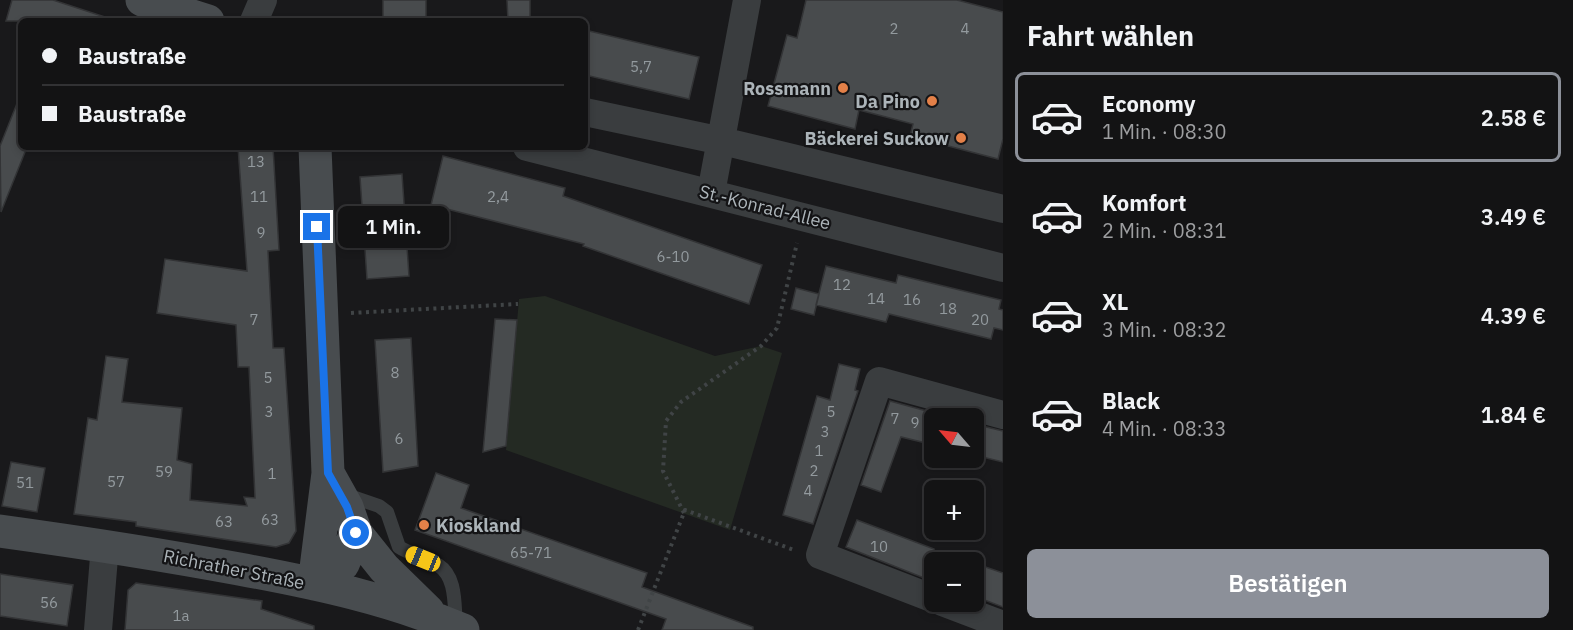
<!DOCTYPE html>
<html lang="de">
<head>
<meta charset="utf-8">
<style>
	body { margin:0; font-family:"IBM Plex Sans",sans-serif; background:#202022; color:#f1f3f6; height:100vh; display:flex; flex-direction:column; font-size:22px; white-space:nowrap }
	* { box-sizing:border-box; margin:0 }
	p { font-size:20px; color:#9d9ea0 }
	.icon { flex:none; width:33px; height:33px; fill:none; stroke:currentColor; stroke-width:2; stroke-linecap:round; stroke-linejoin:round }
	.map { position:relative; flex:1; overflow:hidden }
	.sheet { display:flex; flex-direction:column; background:#131314; width:570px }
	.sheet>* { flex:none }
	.guide { position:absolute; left:18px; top:18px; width:570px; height:132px; border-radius:9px; box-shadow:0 3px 9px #0003,0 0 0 2px #323234; display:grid; align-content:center; height:132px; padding:0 24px; background:#131314 }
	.needle { width:39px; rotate:298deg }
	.buttons { position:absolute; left:924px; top:408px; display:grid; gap:12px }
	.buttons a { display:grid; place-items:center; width:60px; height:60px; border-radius:9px; background:#131314; box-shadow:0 3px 9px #0003,0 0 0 2px #323234; font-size:30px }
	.end { position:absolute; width:27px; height:27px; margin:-14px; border:8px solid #1a73e8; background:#fff; box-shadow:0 0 0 3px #fff }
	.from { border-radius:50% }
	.bubble { position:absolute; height:42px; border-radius:9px; background:#131314; box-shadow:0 3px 9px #0003,0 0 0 2px #323234; font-size:20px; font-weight:600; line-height:42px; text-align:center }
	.car { position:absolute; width:18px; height:36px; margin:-18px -9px; border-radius:8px; box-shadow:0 0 4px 2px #0007; background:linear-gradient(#f5c518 24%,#345 0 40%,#f5c518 0 76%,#345 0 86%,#f5c518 0) }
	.guide b { display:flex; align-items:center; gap:21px; height:57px; font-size:22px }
	.guide b+b { border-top:2px solid #323234 }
	.guide i { width:15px; height:15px; background:#f1f3f6 }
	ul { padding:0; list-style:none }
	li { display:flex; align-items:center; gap:18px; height:90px; margin:0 12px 9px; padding:0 12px; border:3px solid transparent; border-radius:9px }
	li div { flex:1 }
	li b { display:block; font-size:22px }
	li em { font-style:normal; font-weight:600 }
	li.current { border-color:#8c9099 }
	li>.icon { width:54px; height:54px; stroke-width:1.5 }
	h2 { padding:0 24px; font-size:27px; line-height:72px }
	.action { display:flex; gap:12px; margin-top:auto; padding:12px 24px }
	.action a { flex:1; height:69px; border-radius:9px; background:#8c9099; color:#fff; font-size:24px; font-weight:600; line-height:69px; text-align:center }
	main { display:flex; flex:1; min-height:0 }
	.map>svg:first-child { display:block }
	.green { fill:#242a23 }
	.building { fill:#484b4d; stroke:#333436; stroke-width:1.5 }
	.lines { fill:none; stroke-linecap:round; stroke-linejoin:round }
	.path { stroke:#404446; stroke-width:4; stroke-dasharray:3 4.5; stroke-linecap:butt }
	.lane { stroke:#3a3d3f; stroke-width:14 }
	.street { stroke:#3a3d3f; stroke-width:28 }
	.secondary { stroke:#484c4f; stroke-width:33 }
	.route { stroke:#1a73e8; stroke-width:8 }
	.poi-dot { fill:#e38048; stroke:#141416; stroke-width:2 }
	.labels { text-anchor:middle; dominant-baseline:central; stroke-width:4.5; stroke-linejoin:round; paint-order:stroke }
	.number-label { font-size:15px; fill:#939a9e }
	.poi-label { font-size:18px; font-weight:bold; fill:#acb4b9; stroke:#141416; text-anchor:end }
	.street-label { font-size:18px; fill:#acb4b9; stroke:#141416 }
</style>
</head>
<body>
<main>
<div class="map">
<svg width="1003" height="630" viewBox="0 0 1003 630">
	<rect width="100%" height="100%" fill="#19191b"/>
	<path class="green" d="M545,296L715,356L761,346L782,353L730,530L506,450L519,299Z"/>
	<path class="building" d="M12,0H53L105,17L104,21H6Z
		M383,0H426V21H383Z
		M507,0H530V21H508Z
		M806,0H957L1003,12V139L998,159L910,136L913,124L859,110L855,129L768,106L787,35L797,38Z
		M585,30L699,57L689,99L585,75Z
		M20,96L21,147H27L1,212L0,146Z
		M238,147H273L279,250L268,251L273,348H284L296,531L289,543L276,547L136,526V522L74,514L88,418L97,420L106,356L128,359L122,402L182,408L177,460L192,464L190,500L247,506L244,497L255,498L249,367H238L236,325L157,313L165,259L247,271Z
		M443,156L565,188L563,196L762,265L749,304L583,246L584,244L431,205Z
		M402,174L409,276L367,279L360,177Z
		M826,266L896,283L898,275L1001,300L999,309L1003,310V330L994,328L991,339L889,314L886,322L816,305Z
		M796,288L819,294L814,315L791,309Z
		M495,319L517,320L506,446L483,452Z
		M411,338L418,466L383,472L375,340Z
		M839,364L860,369L855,390L858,391L813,524L783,515L817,396L830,400Z
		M890,401L934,413V445L901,437L881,492L861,485Z
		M974,424L1003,431V462L974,455Z
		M11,462L45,468L37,512L2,506Z
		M436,473L469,485L461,508L647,573L642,587L753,627V630H662L666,619L415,530Z
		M857,520L934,549V582L846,547Z
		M974,563L1003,573V607L974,596Z
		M0,574L73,585L67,626L0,616Z
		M136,583L262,601L261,609L314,626V630H125L128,590Z"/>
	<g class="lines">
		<path class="path" d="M351,313L518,304
			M684,513L663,471L666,421L681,402L761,346L777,328L797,243
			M638,630L685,510L794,550"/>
		<path class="lane" d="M347,495L379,506L387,512L399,547C411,555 426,557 438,565C457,577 454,605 456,625"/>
		<path class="street" d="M254,21L263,0
			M585,112L722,141L1003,209
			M527,147L1003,268
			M711,193L747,0
			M934,599L820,555L879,381L1003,415
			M942,602L1003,625
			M98,630L105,545"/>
		<path class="secondary" d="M142,0L208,21
			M0,531C80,542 159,554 239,569C315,583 391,599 463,630
			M356,533L384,568L428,611
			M314,584L328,473L315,147
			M314,584L343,564L356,533L347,507L328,473"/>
	</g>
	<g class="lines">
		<path class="route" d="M317,227L328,473L347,507L356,533"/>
	</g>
	<g class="poi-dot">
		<circle cx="843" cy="88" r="6"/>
		<circle cx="932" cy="101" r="6"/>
		<circle cx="961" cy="138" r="6"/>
		<circle cx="424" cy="525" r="6"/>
	</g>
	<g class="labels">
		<g class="number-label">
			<text x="894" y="28">2</text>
			<text x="965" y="28">4</text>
			<text x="641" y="66">5,7</text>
			<text x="256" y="161">13</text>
			<text x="259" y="196">11</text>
			<text x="498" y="196">2,4</text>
			<text x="261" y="232">9</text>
			<text x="673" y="256">6-10</text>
			<text x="842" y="284">12</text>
			<text x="876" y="298">14</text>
			<text x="912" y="299">16</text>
			<text x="948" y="308">18</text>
			<text x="254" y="319">7</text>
			<text x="980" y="319">20</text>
			<text x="395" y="372">8</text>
			<text x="268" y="377">5</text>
			<text x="269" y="411">3</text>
			<text x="831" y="411">5</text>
			<text x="895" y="418">7</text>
			<text x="915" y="422">9</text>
			<text x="825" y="431">3</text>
			<text x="399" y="438">6</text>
			<text x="819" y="450">1</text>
			<text x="814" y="470">2</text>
			<text x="164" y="471">59</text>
			<text x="272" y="473">1</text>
			<text x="116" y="481">57</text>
			<text x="25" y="482">51</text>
			<text x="808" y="490">4</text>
			<text x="270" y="519">63</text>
			<text x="224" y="521">63</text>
			<text x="879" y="546">10</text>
			<text x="531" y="552">65-71</text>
			<text x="49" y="602">56</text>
			<text x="181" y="615">1a</text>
		</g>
		<g class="poi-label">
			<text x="831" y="88">Rossmann</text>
			<text x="920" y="101">Da Pino</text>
			<text x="949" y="138">Bäckerei Suckow</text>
			<text x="436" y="525" text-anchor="start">Kioskland</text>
		</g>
		<g class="street-label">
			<text transform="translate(765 207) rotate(14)">St.-Konrad-Allee</text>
			<text transform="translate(234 569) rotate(11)">Richrather Straße</text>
		</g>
	</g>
</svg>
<div class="buttons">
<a><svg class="needle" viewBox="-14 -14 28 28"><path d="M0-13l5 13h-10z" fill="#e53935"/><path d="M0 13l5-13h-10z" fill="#9d9ea0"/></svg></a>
<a>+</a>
<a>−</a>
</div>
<i class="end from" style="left:356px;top:533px"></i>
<i class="end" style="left:317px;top:227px"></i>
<div class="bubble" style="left:338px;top:206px;width:111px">1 Min.</div>
<i class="car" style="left:423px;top:559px;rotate:292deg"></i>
<div class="guide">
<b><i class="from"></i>Baustraße</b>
<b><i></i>Baustraße</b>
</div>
</div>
<section class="sheet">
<h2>Fahrt wählen</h2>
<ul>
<li class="current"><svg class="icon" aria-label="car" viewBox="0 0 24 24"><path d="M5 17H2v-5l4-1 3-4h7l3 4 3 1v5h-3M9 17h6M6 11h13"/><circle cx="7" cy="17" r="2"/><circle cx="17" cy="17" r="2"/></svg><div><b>Economy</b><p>1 Min. · 08:30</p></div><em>2.58 €</em></li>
<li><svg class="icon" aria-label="car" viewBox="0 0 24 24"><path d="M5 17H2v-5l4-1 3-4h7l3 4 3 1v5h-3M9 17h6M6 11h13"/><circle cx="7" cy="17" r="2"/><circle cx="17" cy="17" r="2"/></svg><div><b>Komfort</b><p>2 Min. · 08:31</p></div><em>3.49 €</em></li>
<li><svg class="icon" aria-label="car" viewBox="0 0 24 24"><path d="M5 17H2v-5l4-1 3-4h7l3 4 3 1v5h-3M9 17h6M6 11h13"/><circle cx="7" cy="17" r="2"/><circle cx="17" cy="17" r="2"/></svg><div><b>XL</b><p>3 Min. · 08:32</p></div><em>4.39 €</em></li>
<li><svg class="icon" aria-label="car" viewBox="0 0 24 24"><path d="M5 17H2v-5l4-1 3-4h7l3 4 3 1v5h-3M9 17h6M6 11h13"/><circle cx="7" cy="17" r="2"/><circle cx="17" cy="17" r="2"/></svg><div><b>Black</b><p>4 Min. · 08:33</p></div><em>1.84 €</em></li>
</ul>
<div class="action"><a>Bestätigen</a></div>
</section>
</main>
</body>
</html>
